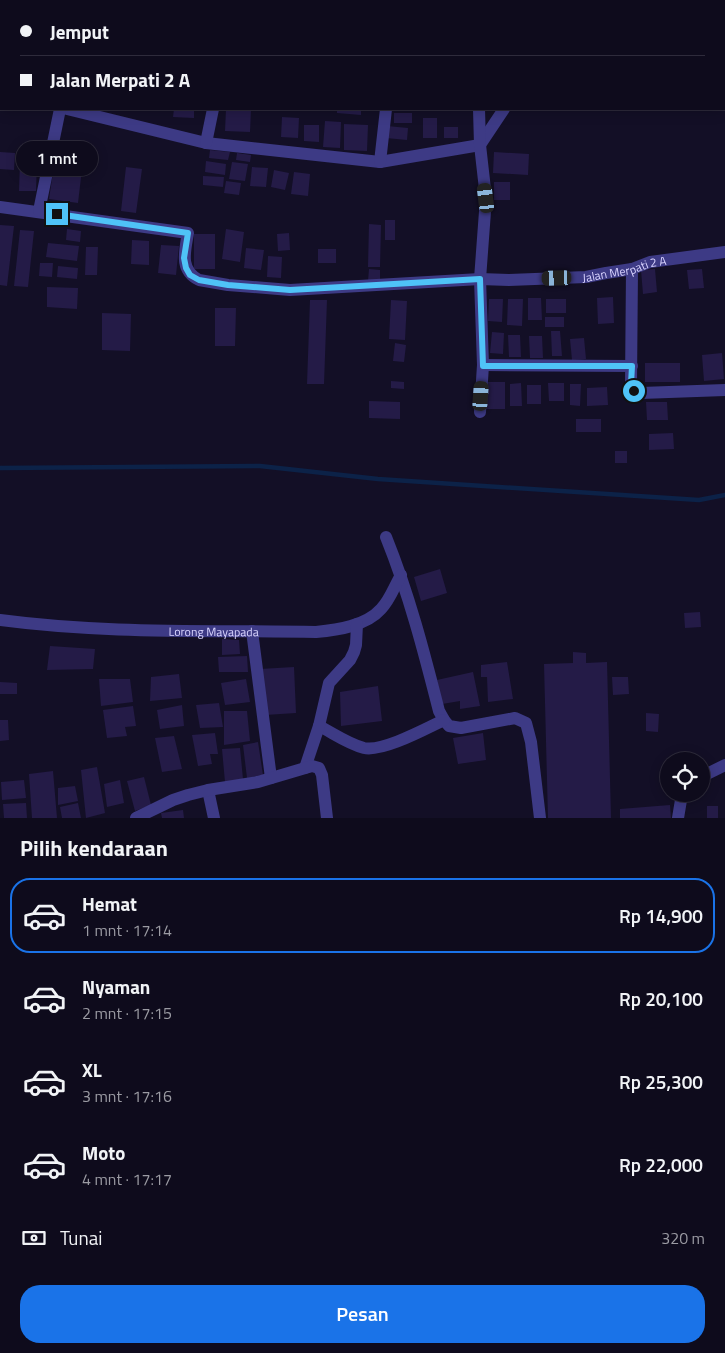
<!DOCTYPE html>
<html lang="id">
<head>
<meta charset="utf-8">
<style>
	body { margin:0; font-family:"Titillium Web",sans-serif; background:#171425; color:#f1f3f6; height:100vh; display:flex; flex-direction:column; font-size:19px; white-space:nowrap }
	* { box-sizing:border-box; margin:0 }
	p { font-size:16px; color:#9b9ba3 }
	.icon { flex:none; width:28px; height:28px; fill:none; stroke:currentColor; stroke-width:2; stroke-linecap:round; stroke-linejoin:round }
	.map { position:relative; height:818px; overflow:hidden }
	.details { display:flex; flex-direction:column; background:#0e0b1c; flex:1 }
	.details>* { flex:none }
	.hud { position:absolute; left:0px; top:0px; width:725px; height:110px; box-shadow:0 2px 12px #0003,0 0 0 1px #2e2b3b; display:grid; align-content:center; height:110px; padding:0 20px; background:#0e0b1c }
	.tools { position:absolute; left:660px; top:752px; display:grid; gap:10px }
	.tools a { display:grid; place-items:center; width:50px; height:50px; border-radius:50%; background:#0e0b1c; box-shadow:0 2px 12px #0003,0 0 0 1px #2e2b3b; font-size:25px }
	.end { position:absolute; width:22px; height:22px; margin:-11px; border:6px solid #4fc3f7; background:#111; box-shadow:0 0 0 2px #111 }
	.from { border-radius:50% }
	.bubble { position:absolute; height:35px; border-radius:18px; background:#0e0b1c; box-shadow:0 2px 12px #0003,0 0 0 1px #2e2b3b; font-size:16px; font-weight:600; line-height:35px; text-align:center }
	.car { position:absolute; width:15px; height:30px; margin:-15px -8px; border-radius:6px; box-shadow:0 0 4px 1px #0007; background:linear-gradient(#222 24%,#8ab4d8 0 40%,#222 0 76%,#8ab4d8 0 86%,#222 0) }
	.hud b { display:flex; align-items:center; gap:18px; height:48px; font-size:19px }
	.hud b+b { border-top:1px solid #2e2b3b }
	.hud i { width:12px; height:12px; background:#f1f3f6 }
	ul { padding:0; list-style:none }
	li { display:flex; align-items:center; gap:15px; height:75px; margin:0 10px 8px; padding:0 10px; border:2px solid transparent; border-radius:20px }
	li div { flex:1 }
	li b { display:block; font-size:19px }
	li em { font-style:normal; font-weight:600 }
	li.active { border-color:#1a73e8 }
	li>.icon { width:45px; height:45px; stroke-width:1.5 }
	h2 { padding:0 20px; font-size:22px; line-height:60px }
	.pay { display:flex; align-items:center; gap:12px; height:55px; padding:0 20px; font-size:19px }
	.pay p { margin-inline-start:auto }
	.primary-button { display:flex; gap:10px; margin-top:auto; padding:10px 20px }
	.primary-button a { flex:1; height:58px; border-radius:20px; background:#1a73e8; color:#fff; font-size:20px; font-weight:600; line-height:58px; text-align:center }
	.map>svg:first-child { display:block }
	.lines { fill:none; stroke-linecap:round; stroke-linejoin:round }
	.stream { stroke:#0c2248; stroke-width:4.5 }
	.building { fill:#241b47 }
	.minor { stroke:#3d3a85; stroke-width:12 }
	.route { stroke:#4fc3f7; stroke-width:6 }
	.labels { text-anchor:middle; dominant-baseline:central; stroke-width:5; stroke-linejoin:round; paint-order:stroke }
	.street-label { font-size:12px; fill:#d9d4ff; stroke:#130f26 }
</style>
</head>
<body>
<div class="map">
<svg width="725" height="818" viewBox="0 0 725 818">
	<rect width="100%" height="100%" fill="#130f26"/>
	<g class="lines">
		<path class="stream" d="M0,468L260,466L378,479L699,500L725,495"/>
	</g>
	<path class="building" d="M174,109H194V118L173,117Z
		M226,109H251L250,132L225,131Z
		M337,109H361V115L337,113Z
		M394,113H412V123H394Z
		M282,117L299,118L298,138L281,137Z
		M423,118H437V138H423Z
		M325,121L341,122L340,148L323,147Z
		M344,124L368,125L367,151L344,150Z
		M304,125H319V142L304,141Z
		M387,126L408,128L407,140L386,138Z
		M444,127H458V138H444Z
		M63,144L92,150L89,166L60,160Z
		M210,150L230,152L228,160L209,158Z
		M0,152L15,153L14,170L0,169Z
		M494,152L529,154L528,175L493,173Z
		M237,153L251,155L250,162L236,160Z
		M20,161L37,162L36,191H19Z
		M206,161L226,164L225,175L205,172Z
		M232,162L248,164L245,181L229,179Z
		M54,166L82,169L78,203L49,199Z
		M126,167L142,169L136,213L121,211Z
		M252,167L268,168L266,187L250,186Z
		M274,170L289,173L285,190L271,187Z
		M294,172L310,174L308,196L291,194Z
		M203,176L224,177L223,187L203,185Z
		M226,181L241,183L239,195L224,193Z
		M494,182H510V200H494Z
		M385,220H395V240H385Z
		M369,224L381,225L380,267H368Z
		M0,225L14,226L7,286L0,285Z
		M67,229L81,231L80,242L66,240Z
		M226,229L244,232L240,262L222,259Z
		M20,230L34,231L28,287L14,286Z
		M289,233L290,250L278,251L277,234Z
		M194,234H215V269H194Z
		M132,240L149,241V265L131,264Z
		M48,243L79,246L77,261L46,257Z
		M161,245L179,246L176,275L158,273Z
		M86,247H98L97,275H85Z
		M246,248L264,250L261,270L244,268Z
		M318,249H336V263H318Z
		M268,256L282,257L281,278L267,277Z
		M40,263H53L52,277L39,276Z
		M58,266L78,268L77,279L57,277Z
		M369,269L380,270V281H368Z
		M655,269L657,292L643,294L641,270Z
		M702,269L704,288L689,289L687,270Z
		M47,287L78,288L77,309L47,307Z
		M613,297L614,323L598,324L597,298Z
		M528,298H541L542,320H528Z
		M489,299H503L502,322L488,321Z
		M508,299H523L522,326L507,325Z
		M546,299H566V313H546Z
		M310,300H327L324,384H307Z
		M391,300L407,301L405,340L389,339Z
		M215,308H236L235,346H215Z
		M102,313L131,314L130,351L102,350Z
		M545,317H564V327H545Z
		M551,331H560L562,356H552Z
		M492,332L504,333L503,354L490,353Z
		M508,335H520L521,357H509Z
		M529,336H542L543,358H530Z
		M584,338L586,359L572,360L570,339Z
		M395,343L406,345L404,362L393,361Z
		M722,353L724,379L704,381L702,355Z
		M645,363H680V382H645Z
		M391,381L404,382V389L391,388Z
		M486,382H505V409H486Z
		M521,383L522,406H510V384Z
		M548,383H564V401H549Z
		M570,384H581L580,406L570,405Z
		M527,385H541V404H527Z
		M607,387L608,405L587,406V388Z
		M369,401L400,402V419L369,418Z
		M646,402H667L668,420H647Z
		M576,419H601V432H576Z
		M673,433L674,449L649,450V434Z
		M615,451H627V463H615Z
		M440,569L447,593L421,601L414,577Z
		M700,612L701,627L685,628L684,613Z
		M222,639L239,640L240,654L222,655Z
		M50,646L95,649L93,669L47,670Z
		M573,652L586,653V663L607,662L611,818H548L544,664L573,663Z
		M247,656L248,672H219L218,657Z
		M507,662L513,699L488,702L487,677H481V665Z
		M294,667L296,713L265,715L260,669Z
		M473,672L480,706L460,709V701L442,704L437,680Z
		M179,674L182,698L150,701L151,677Z
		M612,677H628L629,694L613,695Z
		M99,679H130L133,702L101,706Z
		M246,679L250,702L225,705L221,683Z
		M0,682L17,683V694H0Z
		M378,686L382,721L341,726L340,692Z
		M219,703L223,727L200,728L196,705Z
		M182,705L184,726L160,729L157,710Z
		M133,706L136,726L125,727L127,736L107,738L103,710Z
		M224,711H247L250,741L224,745Z
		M646,713L659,714L658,732L646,731Z
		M0,720H8L9,740L0,741Z
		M215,733L218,754H210L212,764L198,766L192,735Z
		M483,733L486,760L458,764L453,738Z
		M174,736L182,769L162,772L155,738Z
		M258,742L263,775L247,778L243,745Z
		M240,748L243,779L225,782L222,749Z
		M97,767L105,813L86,818L81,770Z
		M53,771L57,818H32L29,774Z
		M144,777L151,805L135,811L127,781Z
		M24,780L26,798L2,800L1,782Z
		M120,780L124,803L107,807L104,784Z
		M75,786L78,801L58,805V788Z
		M26,803L27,818H4L3,804Z
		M78,803L81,818H62L60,807Z
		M670,805L671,818H620V809Z
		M707,806H718V818H707Z
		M183,810L184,818H162L161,813Z"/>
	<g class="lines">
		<g class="minor">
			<path d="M18,0L24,1"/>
			<path d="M460,0L465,1"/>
			<path d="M78,1V0"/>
			<path d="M479,1L482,0"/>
			<path d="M575,1L576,0"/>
			<path d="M724,26H725"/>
			<path d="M67,109L206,143L380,162L480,145L504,109"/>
			<path d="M479,109L480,145L486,198L480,279L483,365L480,412"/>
			<path d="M206,143L213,109"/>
			<path d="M380,162L386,109"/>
			<path id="s1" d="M0,207L188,233C185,251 179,270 199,280L228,285L290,290L480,279L509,280L586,277L606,273L632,269L650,262L725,252"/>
			<path d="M39,211L60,109"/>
			<path d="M632,269L631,384L634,391L641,393L725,390"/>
			<path d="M483,365L632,366"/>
			<path d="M386,537C409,594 424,652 439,711L444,720L449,726L461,728L515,718L526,723L531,742L540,818"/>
			<path id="s2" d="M0,620C105,634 211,630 316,632C337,630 366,626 381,609C390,600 395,585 401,575"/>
			<path d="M252,631L271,778"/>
			<path d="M319,726C333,733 348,744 364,748C383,752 425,729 444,720"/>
			<path d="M305,768L319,726L329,683L350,660L354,652L356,645L357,624"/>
			<path d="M701,777L725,765"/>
			<path d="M208,790L214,818"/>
			<path d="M136,818L173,800L188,795L208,790L258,782L312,766L319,768L322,775L327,818"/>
			<path d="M678,818L682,794"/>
		</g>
	</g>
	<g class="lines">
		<path class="route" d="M57,214L188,233L184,258L186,268L190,275L199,280L228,285L290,290L480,279L483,366H632L631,384L634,391"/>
	</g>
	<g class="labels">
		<g class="street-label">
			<text stroke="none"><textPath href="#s1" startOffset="670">Jalan Merpati 2 A</textPath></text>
			<text stroke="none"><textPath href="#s2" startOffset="214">Lorong Mayapada</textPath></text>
		</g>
	</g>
</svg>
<div class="tools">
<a><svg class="icon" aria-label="locate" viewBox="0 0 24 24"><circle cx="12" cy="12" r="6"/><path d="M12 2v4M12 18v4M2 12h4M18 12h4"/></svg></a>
</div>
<i class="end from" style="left:634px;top:391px"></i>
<i class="end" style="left:57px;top:214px"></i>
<div class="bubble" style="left:16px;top:141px;width:82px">1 mnt</div>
<i class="car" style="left:486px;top:198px;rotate:353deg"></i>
<i class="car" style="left:557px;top:278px;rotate:268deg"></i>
<i class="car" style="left:481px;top:396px;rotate:4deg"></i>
<div class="hud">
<b><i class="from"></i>Jemput</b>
<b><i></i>Jalan Merpati 2 A</b>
</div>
</div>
<section class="details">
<h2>Pilih kendaraan</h2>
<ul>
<li class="active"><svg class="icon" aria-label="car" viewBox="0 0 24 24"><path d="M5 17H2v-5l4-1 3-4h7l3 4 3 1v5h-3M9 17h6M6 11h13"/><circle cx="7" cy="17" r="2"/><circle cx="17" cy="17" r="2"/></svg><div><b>Hemat</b><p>1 mnt · 17:14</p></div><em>Rp 14,900</em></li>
<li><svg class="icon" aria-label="car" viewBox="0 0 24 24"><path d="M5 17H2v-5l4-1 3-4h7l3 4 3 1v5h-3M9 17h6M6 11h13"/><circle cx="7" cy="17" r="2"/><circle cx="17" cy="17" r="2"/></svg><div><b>Nyaman</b><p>2 mnt · 17:15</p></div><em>Rp 20,100</em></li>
<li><svg class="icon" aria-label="car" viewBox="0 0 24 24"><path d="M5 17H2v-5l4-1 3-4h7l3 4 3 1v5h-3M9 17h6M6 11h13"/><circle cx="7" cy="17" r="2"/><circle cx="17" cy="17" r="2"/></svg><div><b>XL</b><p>3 mnt · 17:16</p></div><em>Rp 25,300</em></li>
<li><svg class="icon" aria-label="car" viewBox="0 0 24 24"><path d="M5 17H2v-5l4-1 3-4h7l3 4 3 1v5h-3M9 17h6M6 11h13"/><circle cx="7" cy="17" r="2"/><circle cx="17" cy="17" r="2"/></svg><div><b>Moto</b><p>4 mnt · 17:17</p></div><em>Rp 22,000</em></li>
</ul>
<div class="pay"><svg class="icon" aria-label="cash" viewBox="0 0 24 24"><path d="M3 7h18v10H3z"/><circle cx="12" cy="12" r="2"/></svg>Tunai<p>320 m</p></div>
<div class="primary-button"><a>Pesan</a></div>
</section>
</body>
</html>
